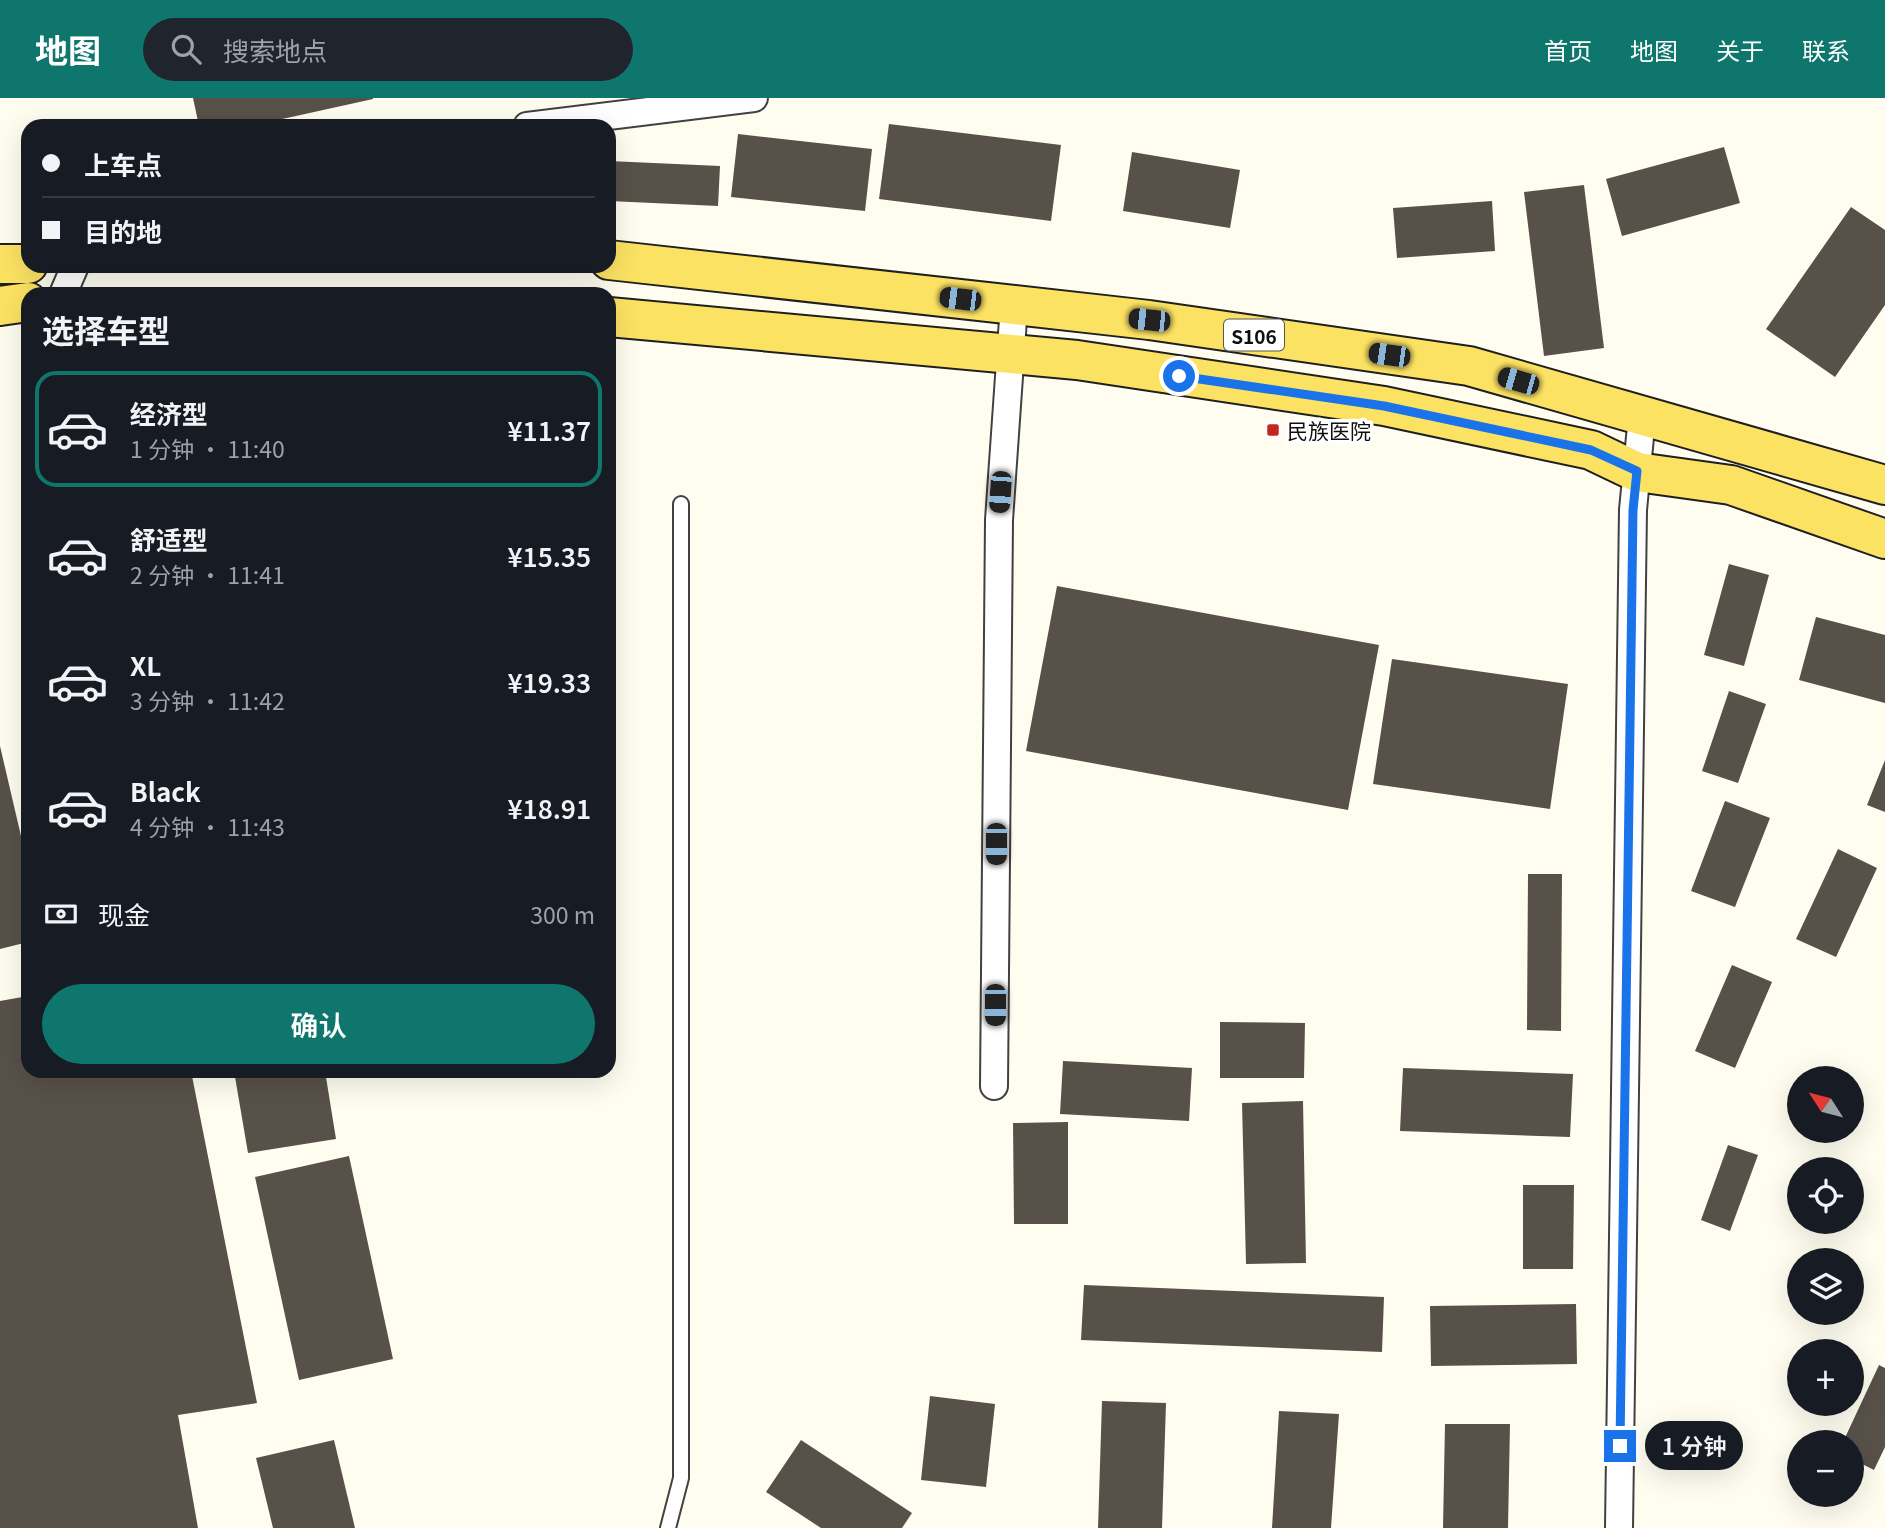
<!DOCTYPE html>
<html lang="zh">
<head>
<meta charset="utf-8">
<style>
	body { margin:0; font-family:Georgia,"Noto Sans SC",serif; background:#20242c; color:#f1f3f6; height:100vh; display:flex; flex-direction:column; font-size:26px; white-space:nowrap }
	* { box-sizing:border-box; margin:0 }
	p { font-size:23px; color:#9ea1a6 }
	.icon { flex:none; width:38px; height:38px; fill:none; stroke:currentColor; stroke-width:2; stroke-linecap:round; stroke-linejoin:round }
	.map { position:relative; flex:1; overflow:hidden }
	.sheet { position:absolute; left:21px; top:189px; width:595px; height:791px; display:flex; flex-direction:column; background:#171b24; border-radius:21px; box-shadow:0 7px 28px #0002 }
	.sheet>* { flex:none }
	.hud { position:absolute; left:21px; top:21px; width:595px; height:154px; border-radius:21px; box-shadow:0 7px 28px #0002; display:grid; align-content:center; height:154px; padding:0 21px; background:#171b24 }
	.needle { width:46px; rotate:306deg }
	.buttons { position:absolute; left:1787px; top:968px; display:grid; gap:14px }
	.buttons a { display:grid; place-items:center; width:77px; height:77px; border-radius:50%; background:#171b24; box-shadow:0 7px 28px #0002; font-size:35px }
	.end { position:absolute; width:32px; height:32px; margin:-16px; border:9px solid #1a73e8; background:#fff; box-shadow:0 0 0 4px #fff }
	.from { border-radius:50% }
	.bubble { position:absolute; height:49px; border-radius:24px; background:#171b24; box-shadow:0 7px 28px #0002; font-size:23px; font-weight:600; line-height:49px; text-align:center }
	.car { position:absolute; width:21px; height:42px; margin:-21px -10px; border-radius:9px; box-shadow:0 0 5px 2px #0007; background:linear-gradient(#222 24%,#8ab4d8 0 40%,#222 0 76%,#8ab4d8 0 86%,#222 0) }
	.hud b { display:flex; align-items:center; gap:24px; height:66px; font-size:26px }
	.hud b+b { border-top:2px solid #363941 }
	.hud i { width:18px; height:18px; background:#f1f3f6 }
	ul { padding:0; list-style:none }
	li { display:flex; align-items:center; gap:21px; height:116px; margin:0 14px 10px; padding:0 7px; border:4px solid transparent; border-radius:21px }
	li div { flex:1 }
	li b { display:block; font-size:26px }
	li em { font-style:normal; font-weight:600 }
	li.current { border-color:#0f766e }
	li>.icon { width:63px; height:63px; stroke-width:1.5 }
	h2 { padding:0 21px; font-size:32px; line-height:84px }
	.pay { display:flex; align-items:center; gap:18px; height:77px; padding:0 21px; font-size:26px }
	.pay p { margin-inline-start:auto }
	.action { display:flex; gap:14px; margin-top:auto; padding:14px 21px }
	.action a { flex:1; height:80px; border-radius:42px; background:#0f766e; color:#fff; font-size:28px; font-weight:600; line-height:80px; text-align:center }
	header { display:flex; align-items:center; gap:42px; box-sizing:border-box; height:98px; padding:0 35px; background:#0f766e; color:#fff }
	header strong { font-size:33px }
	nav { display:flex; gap:38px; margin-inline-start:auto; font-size:24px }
	.search { width:490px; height:63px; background:#20242c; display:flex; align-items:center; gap:18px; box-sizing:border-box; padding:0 24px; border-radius:38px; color:#9ea1a6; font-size:26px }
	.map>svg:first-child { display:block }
	.building { fill:#58514a }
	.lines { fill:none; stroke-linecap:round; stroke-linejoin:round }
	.lane-casing { stroke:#414141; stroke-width:18 }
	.street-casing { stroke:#414141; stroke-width:30 }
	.primary-casing { stroke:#1f1f1f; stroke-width:42 }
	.lane { stroke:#fff; stroke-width:14 }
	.street { stroke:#fff; stroke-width:26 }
	.primary { stroke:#fce263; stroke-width:38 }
	.route { stroke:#1a73e8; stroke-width:9 }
	.poi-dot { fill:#c32722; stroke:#fff; stroke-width:2.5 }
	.labels { text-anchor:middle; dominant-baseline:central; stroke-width:7; stroke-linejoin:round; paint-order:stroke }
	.shield { fill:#fff; stroke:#565656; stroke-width:2 }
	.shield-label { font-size:19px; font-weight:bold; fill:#0e0e0e }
	.poi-label { font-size:21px; fill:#0e0e0e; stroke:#fff; text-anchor:start }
</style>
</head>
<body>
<header>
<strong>地图</strong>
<div class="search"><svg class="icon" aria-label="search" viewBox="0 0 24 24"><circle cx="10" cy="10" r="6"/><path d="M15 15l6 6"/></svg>搜索地点</div>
<nav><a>首页</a><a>地图</a><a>关于</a><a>联系</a></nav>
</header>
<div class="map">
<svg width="1885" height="1430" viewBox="0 0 1885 1430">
	<rect width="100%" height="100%" fill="#fffdf0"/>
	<path class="building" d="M193,0H373V1L251,28H199Z
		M889,26L1061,47L1051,123L879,101Z
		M738,36L872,51L865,113L731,99Z
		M1724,49L1740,105L1622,138L1606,81Z
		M1132,54L1240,72L1230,130L1123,113Z
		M609,63L720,68L718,108L609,103Z
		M1584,87L1604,250L1544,258L1524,94Z
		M1492,103L1495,153L1397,160L1393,110Z
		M1851,109L1885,132V207L1835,279L1766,231Z
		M1729,466L1769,477L1744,568L1704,557Z
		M1057,488L1379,547L1348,712L1026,653Z
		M1816,519L1885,537V605L1799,582Z
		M28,539V568L27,569L21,540Z
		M1392,561L1568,586L1550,711L1373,686Z
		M1729,593L1766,606L1738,685L1702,673Z
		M0,648L28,768V844L0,851Z
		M1885,662V714L1867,707Z
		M1725,703L1770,720L1735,809L1691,793Z
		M1838,751L1877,770L1836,859L1796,841Z
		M1528,776H1562L1561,933L1527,932Z
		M609,825L616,863L609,864Z
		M1732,867L1772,884L1735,970L1695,953Z
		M28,898V973H191L257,1305L178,1317L198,1430H0V903Z
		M1220,924L1305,925L1304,980H1220Z
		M1063,963L1192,970L1189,1023L1060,1016Z
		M1403,970L1573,976L1570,1039L1400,1033Z
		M234,973H325L336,1041L248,1055Z
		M1303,1003L1306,1165L1246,1166L1242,1005Z
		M1068,1024V1126H1014L1013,1025Z
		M1728,1047L1758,1057L1730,1133L1701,1122Z
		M349,1058L393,1261L299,1282L255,1079Z
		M1523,1087H1574L1573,1171H1523Z
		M1084,1187L1384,1199L1382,1254L1081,1242Z
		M1576,1206L1577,1266L1431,1268L1430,1208Z
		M1879,1267L1885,1270V1349L1874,1372L1852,1361V1344H1843Z
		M930,1298L995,1306L986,1389L921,1382Z
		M1102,1303L1166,1305L1162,1430H1098Z
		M1279,1313L1339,1316L1331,1430H1272Z
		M1445,1326H1510L1508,1430H1443Z
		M334,1342L355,1430H273L256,1360Z
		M801,1342L912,1415L902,1430H821L766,1394Z"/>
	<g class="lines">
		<g class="lane-casing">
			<path id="lane" d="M668,1430L681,1380V406"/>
		</g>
		<g class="street-casing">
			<path id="street" d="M527,28L754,0
				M63,196L75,168
				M994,988L999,422L1014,207
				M1619,1430L1633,412L1642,318"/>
		</g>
		<g class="primary-casing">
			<path id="primary" d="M609,162L1149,222L1469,268L1885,387
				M0,166H28
				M0,208L28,204
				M609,219L1077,262L1384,308L1591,352L1637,374L1731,387L1885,441"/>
		</g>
		<use href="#lane" class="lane"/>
		<use href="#street" class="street"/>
		<use href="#primary" class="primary"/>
	</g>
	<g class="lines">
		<path class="route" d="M1179,278L1384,308L1591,352L1637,373L1633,412L1620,1348"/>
	</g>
	<rect class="poi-dot" x="1266" y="325" width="14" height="14" rx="3.5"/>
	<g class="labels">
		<rect class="shield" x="1224" y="221.5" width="60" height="31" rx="5"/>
		<g class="shield-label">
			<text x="1254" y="237">S106</text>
		</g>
		<g class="poi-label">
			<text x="1287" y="332">民族医院</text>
		</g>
	</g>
</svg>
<div class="buttons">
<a><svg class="needle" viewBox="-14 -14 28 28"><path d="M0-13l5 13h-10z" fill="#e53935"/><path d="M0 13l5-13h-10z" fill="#9ea1a6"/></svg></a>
<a><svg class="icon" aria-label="locate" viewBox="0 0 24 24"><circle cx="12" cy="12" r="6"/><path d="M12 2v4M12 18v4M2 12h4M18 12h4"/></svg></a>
<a><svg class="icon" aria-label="layers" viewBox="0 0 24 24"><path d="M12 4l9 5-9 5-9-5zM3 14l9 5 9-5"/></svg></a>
<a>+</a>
<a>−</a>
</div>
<i class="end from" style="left:1179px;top:278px"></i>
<i class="end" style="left:1620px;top:1348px"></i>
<div class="bubble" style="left:1645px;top:1323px;width:98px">1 分钟</div>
<i class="car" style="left:960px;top:201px;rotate:277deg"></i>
<i class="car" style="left:1149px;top:222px;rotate:276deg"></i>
<i class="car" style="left:1389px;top:257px;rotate:278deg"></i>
<i class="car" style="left:1518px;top:283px;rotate:286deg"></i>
<i class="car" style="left:1000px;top:394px;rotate:184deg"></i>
<i class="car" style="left:996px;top:746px;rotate:180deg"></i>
<i class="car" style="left:995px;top:907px;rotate:180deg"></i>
<div class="hud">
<b><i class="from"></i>上车点</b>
<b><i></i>目的地</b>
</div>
<section class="sheet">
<h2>选择车型</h2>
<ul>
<li class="current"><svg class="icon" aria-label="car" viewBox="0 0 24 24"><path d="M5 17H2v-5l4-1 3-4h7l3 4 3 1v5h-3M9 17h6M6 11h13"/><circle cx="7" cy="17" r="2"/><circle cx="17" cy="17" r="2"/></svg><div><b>经济型</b><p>1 分钟 · 11:40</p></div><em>¥11.37</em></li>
<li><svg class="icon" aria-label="car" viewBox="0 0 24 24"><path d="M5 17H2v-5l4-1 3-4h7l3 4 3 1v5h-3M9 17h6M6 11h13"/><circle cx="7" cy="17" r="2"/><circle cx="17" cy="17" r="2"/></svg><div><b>舒适型</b><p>2 分钟 · 11:41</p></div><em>¥15.35</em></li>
<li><svg class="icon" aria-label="car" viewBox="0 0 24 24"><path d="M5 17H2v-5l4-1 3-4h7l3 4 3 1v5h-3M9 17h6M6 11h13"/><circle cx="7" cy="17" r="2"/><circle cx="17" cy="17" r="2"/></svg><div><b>XL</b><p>3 分钟 · 11:42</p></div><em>¥19.33</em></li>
<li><svg class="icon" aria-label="car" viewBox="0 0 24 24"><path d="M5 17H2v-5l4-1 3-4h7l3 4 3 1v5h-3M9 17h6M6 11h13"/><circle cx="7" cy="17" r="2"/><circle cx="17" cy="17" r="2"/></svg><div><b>Black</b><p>4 分钟 · 11:43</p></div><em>¥18.91</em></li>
</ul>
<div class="pay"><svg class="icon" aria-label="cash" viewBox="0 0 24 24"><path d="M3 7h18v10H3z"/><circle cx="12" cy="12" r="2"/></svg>现金<p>300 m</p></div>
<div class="action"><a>确认</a></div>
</section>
</div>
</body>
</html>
